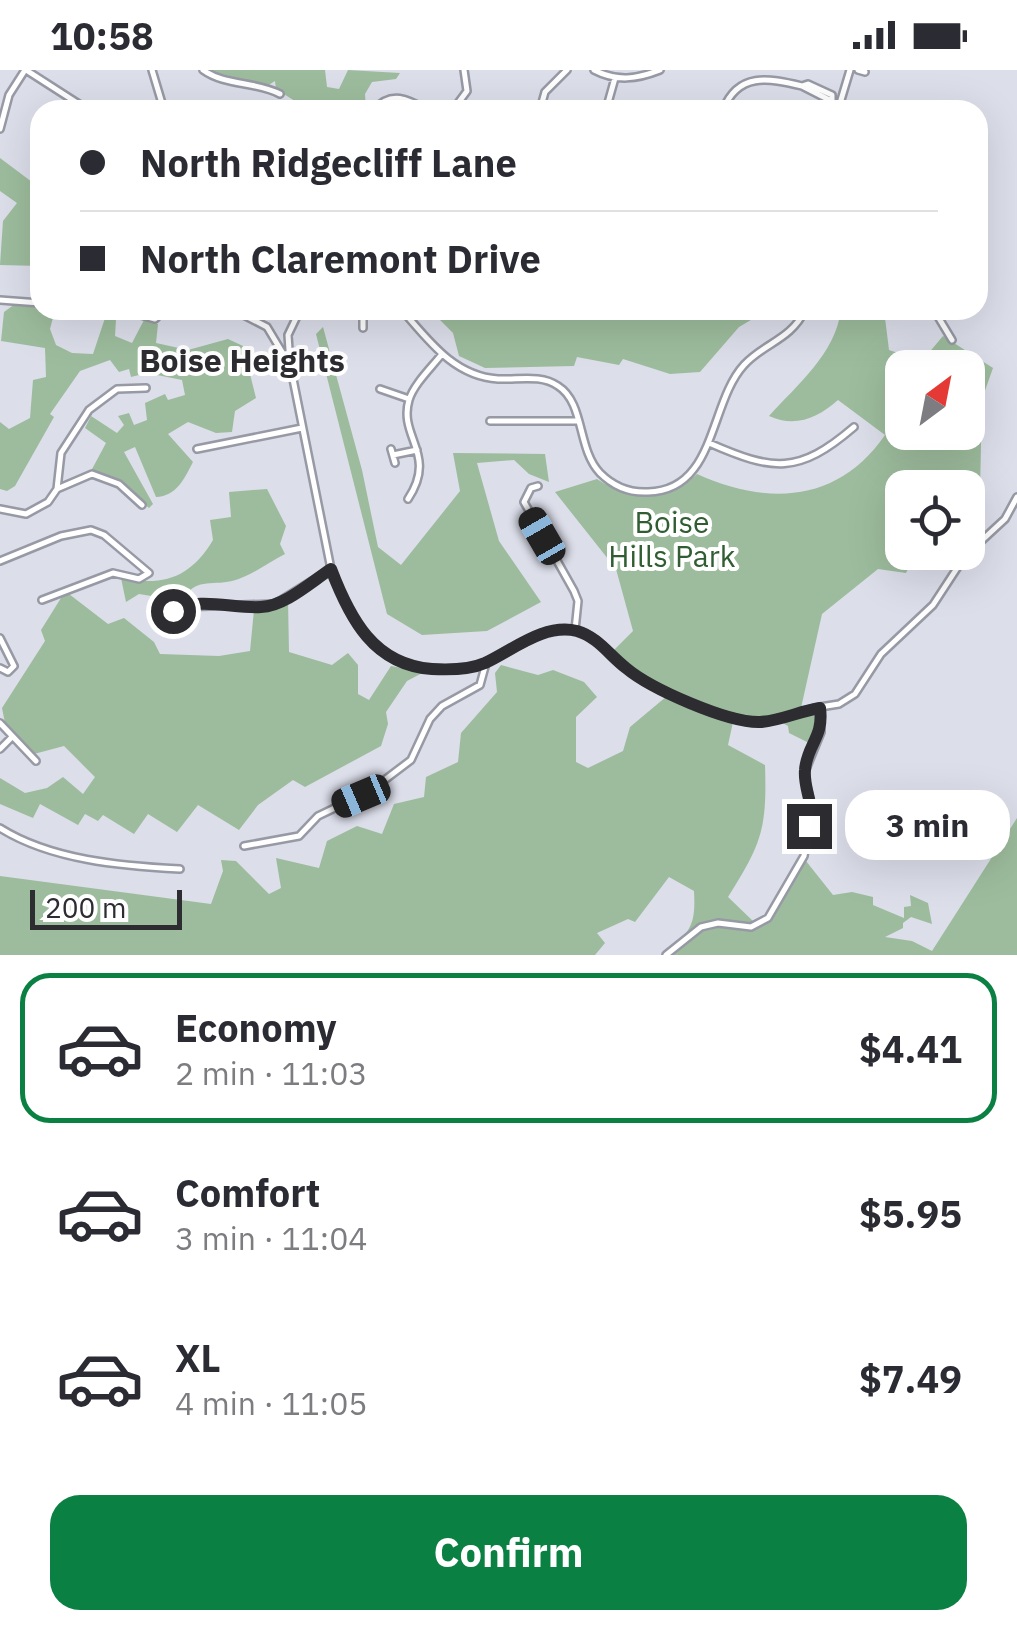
<!DOCTYPE html>
<html lang="en">
<head>
<meta charset="utf-8">
<style>
	body { margin:0; font-family:"IBM Plex Sans",sans-serif; background:#f7f7f7; color:#2b2b33; height:100vh; display:flex; flex-direction:column; font-size:38px; white-space:nowrap }
	* { box-sizing:border-box; margin:0 }
	p { font-size:32px; color:#7c7c81 }
	.icon { flex:none; width:55px; height:55px; fill:none; stroke:currentColor; stroke-width:2; stroke-linecap:round; stroke-linejoin:round }
	.map { position:relative; height:885px; overflow:hidden }
	.sheet { display:flex; flex-direction:column; background:#fff; flex:1 }
	.sheet>* { flex:none }
	.hud { position:absolute; left:30px; top:30px; width:958px; height:220px; border-radius:30px; box-shadow:0 10px 40px #0002; display:grid; align-content:center; height:220px; padding:0 50px; background:#fff }
	.needle { width:65px; rotate:32deg }
	.fabs { position:absolute; left:885px; top:280px; display:grid; gap:20px }
	.fabs a { display:grid; place-items:center; width:100px; height:100px; border-radius:20px; background:#fff; box-shadow:0 10px 40px #0002; font-size:50px }
	.scale { position:absolute; left:30px; bottom:25px; width:152px; box-sizing:border-box; padding-left:10px; border:5px solid #2c2c31; border-top:0; font-size:28px; line-height:35px; white-space:nowrap; color:#2c2c31; -webkit-text-stroke:8px #fff; paint-order:stroke }
	.end { position:absolute; width:45px; height:45px; margin:-22px; border:12px solid #2c2c31; background:#fff; box-shadow:0 0 0 5px #fff }
	.from { border-radius:50% }
	.bubble { position:absolute; height:70px; border-radius:30px; background:#fff; box-shadow:0 10px 40px #0002; font-size:32px; font-weight:800; line-height:70px; text-align:center }
	.car { position:absolute; width:30px; height:60px; margin:-30px -15px; border-radius:12px; box-shadow:0 0 8px 2px #0007; background:linear-gradient(#222 24%,#8ab4d8 0 40%,#222 0 76%,#8ab4d8 0 86%,#222 0) }
	.hud b { display:flex; align-items:center; gap:35px; height:95px; font-size:38px }
	.hud b+b { border-top:2px solid #e1e1e2 }
	.hud i { width:25px; height:25px; background:#2b2b33 }
	ul { padding:18px 0 0; list-style:none }
	li { display:flex; align-items:center; gap:30px; height:150px; margin:0 20px 15px; padding:0 30px; border:5px solid transparent; border-radius:30px }
	li div { flex:1 }
	li b { display:block; font-size:38px }
	li em { font-style:normal; font-weight:800 }
	li.current { border-color:#0b8043 }
	li>.icon { width:90px; height:90px; stroke-width:1.5 }
	.action { display:flex; gap:20px; margin-top:auto; padding:20px 50px }
	.action a { flex:1; height:115px; border-radius:30px; background:#0b8043; color:#fff; font-size:40px; font-weight:800; line-height:115px; text-align:center }
	.status { display:flex; justify-content:space-between; align-items:center; height:70px; padding:0 50px; background:#fff; direction:ltr }
	.status svg { height:28px; fill:currentColor }
	.map>svg:first-child { display:block }
	.green { fill:#9dbc9d; fill-rule:evenodd }
	.lines { fill:none; stroke-linecap:round; stroke-linejoin:round }
	.minor-casing { stroke:#9799a4; stroke-width:10 }
	.minor { stroke:#fff; stroke-width:5 }
	.route { stroke:#2c2c31; stroke-width:12 }
	.labels { text-anchor:middle; dominant-baseline:central; stroke-width:8; stroke-linejoin:round; paint-order:stroke }
	.park-label { font-size:30px; fill:#305d32; stroke:#fff }
	.neighbourhood-label { font-size:32px; font-weight:bold; fill:#2c2c31; stroke:#fff }
</style>
</head>
<body>
<div class="status"><b>10:58</b><svg viewBox="0 0 49 12"><path d="M0 12V9h3v3zM5 12V6h3v6zM10 12V3h3v9zM15 12V0h3v12zM26 1h20v11H26zM47 4h2v5h-2z"/></svg></div>
<div class="map">
<svg width="1017" height="885" viewBox="0 0 1017 885">
	<rect width="100%" height="100%" fill="#dcdeea"/>
	<path class="green" d="M207,0H325L327,17L339,19L348,0L400,3L396,9L372,12L365,24L366,40H309L276,19L275,11L267,16Z
		M0,88L40,118V196L0,195L3,151L17,133L0,121Z
		M15,234L55,240L50,259L56,275L72,283L93,284L106,245L116,249L115,266L132,273L144,250L158,254L156,273L188,280L228,269L243,276L256,328L235,341L232,362L216,363L188,352L168,364L193,392C184,409 177,426 156,427L135,377L124,382L153,434L149,438L119,411L91,401L106,373L85,358L91,346L117,363L124,355L118,346L129,343L134,355L147,350L145,333L165,324L168,330L185,325L182,310L147,303L131,307L129,299L119,302L110,290L80,301L50,344L54,347L15,416L7,421L0,419V352L9,359L30,348L33,310L46,307L45,278L1,271L4,242Z
		M430,240H642L673,245L678,240H768L739,257L700,302L670,304L623,289L619,295L577,287L574,296L485,298L459,286L453,263Z
		M841,240H884L889,280L922,291L943,266L993,298L982,329L980,421L968,427V418H902V482L916,483L906,503L878,499L822,544L801,638L824,645L817,677L789,663L788,656L779,651L752,656L733,652L728,675L765,695C767,759 762,773 728,827L755,853L765,847L802,786L833,825L852,822L873,827V835L904,848V837L911,836L910,825L928,833L932,854L911,847L903,853V858L885,867L912,871L932,881L1017,748V885H664C690,861 696,857 694,821L669,807L635,852L628,849L597,863L605,873L595,885H0V806L211,834L223,801L221,790L236,791L269,824L281,818L276,788L319,798L327,771L357,756L382,764L394,734L424,727L426,707L458,692L461,663L497,622L495,603L501,595L538,605L553,600L584,612L597,627L576,647V692L588,698L623,681L630,657L667,626L641,614L608,586L633,561L616,499L555,422L597,409C632,432 664,434 697,404C768,436 838,433 885,365L838,330C818,348 795,358 769,346C798,314 835,284 841,240ZM902,298H968V362H902Z
		M323,257L362,400L378,477L401,495L460,421L453,383L545,384L549,412L529,404L514,390L477,393L499,471L541,532L487,561L422,565L387,544L316,264Z
		M267,419L286,456L280,474L285,484C269,492 250,507 232,511C210,516 195,507 182,531L139,524L126,532L121,508C164,517 191,507 213,470L210,450L231,447L229,422Z
		M69,524L108,554L124,548L154,572L160,584L219,586L250,581L254,540L288,530L289,582L332,595L348,583L358,595V624L369,630L391,596L424,602L407,611L386,642L388,654L381,676L305,717L293,710L258,735L239,760L198,735L177,762L148,744L134,764L103,745L98,751L85,744L78,755L40,734L33,748L0,734V708L25,723L47,718L63,707L83,724L95,707L64,676L34,684L5,653L2,638L45,571L41,560L61,528Z"/>
	<g class="lines">
		<g class="minor-casing">
			<path id="minor" d="M26,0L82,36L99,40
				M152,0L164,40
				M203,0C225,16 255,11 280,24
				M594,0C617,12 637,9 660,0
				M858,0L865,2
				M832,30V25L808,14L802,16L849,40
				M374,40C391,20 408,29 427,40
				M453,40L467,21L464,0
				M540,40L545,22L567,0
				M606,40L615,8
				M723,40C738,2 768,8 802,16
				M838,40L850,0
				M0,59L9,25L25,0
				M0,230L40,233
				M123,240L155,249L164,240
				M184,240H209
				M234,240L267,257L288,292
				M300,240L288,265L290,294L331,499C351,551 372,595 432,599C450,600 469,600 485,593C514,581 544,553 578,561C598,566 610,586 626,598C650,619 728,653 760,651C780,651 800,641 820,637
				M402,240C429,271 454,306 498,309C518,310 541,304 558,316C585,333 577,379 600,403C613,416 630,423 648,422C716,421 709,333 744,295C764,273 791,270 805,240
				M934,240L952,270
				M363,258V248L369,240
				M380,319L409,329
				M490,351H576
				M709,373C773,401 798,405 854,357
				M197,379L302,358
				M391,379L395,393
				M393,385L417,380
				M538,416L531,418L524,432L574,521L578,531L575,560
				M57,419L92,404L119,414L142,435
				M408,429C438,384 398,367 409,330C414,314 431,298 442,284
				M0,439L26,444L48,432L57,419L61,383L89,340L117,319L146,318
				M0,491L61,466L91,460L104,465L149,503L139,509L113,503L42,530
				M173,541L180,537L275,534L331,499
				M0,568L14,596L8,602L0,598
				M0,653L36,691
				M0,679L12,667
				M0,758C51,790 121,796 180,799
				M244,776L299,766L318,746L370,721L411,690L430,649L442,636L480,615L486,593
				M666,885L701,857L718,853L751,857L768,848L804,786L812,738L804,704L821,662L820,637L839,634L855,624L881,584L933,535L965,486L1005,449L1017,427"/>
		</g>
		<use href="#minor" class="minor"/>
	</g>
	<g class="lines">
		<path class="route" d="M173,541C199,526 233,539 261,537C285,536 311,512 331,499C350,549 374,595 432,599C450,600 469,600 485,593C513,580 544,553 577,561C598,567 610,586 626,598C651,619 728,653 760,652C780,651 800,641 820,638C824,668 807,674 805,700C803,720 816,736 809,756"/>
	</g>
	<g class="labels">
		<g class="park-label">
			<text x="672" y="451">Boise<tspan x="672" dy="34">Hills Park</tspan></text>
		</g>
		<g class="neighbourhood-label">
			<text x="242" y="290">Boise Heights</text>
		</g>
	</g>
</svg>
<div class="fabs">
<a><svg class="needle" viewBox="-14 -14 28 28"><path d="M0-13l5 13h-10z" fill="#e53935"/><path d="M0 13l5-13h-10z" fill="#7c7c81"/></svg></a>
<a><svg class="icon" aria-label="locate" viewBox="0 0 24 24"><circle cx="12" cy="12" r="6"/><path d="M12 2v4M12 18v4M2 12h4M18 12h4"/></svg></a>
</div>
<div class="scale">200 m</div>
<i class="end from" style="left:173px;top:541px"></i>
<i class="end" style="left:809px;top:756px"></i>
<div class="bubble" style="left:845px;top:720px;width:165px">3 min</div>
<i class="car" style="left:542px;top:466px;rotate:330deg"></i>
<i class="car" style="left:361px;top:726px;rotate:247deg"></i>
<div class="hud">
<b><i class="from"></i>North Ridgecliff Lane</b>
<b><i></i>North Claremont Drive</b>
</div>
</div>
<section class="sheet">
<ul>
<li class="current"><svg class="icon" aria-label="car" viewBox="0 0 24 24"><path d="M5 17H2v-5l4-1 3-4h7l3 4 3 1v5h-3M9 17h6M6 11h13"/><circle cx="7" cy="17" r="2"/><circle cx="17" cy="17" r="2"/></svg><div><b>Economy</b><p>2 min · 11:03</p></div><em>$4.41</em></li>
<li><svg class="icon" aria-label="car" viewBox="0 0 24 24"><path d="M5 17H2v-5l4-1 3-4h7l3 4 3 1v5h-3M9 17h6M6 11h13"/><circle cx="7" cy="17" r="2"/><circle cx="17" cy="17" r="2"/></svg><div><b>Comfort</b><p>3 min · 11:04</p></div><em>$5.95</em></li>
<li><svg class="icon" aria-label="car" viewBox="0 0 24 24"><path d="M5 17H2v-5l4-1 3-4h7l3 4 3 1v5h-3M9 17h6M6 11h13"/><circle cx="7" cy="17" r="2"/><circle cx="17" cy="17" r="2"/></svg><div><b>XL</b><p>4 min · 11:05</p></div><em>$7.49</em></li>
</ul>
<div class="action"><a>Confirm</a></div>
</section>
</body>
</html>
